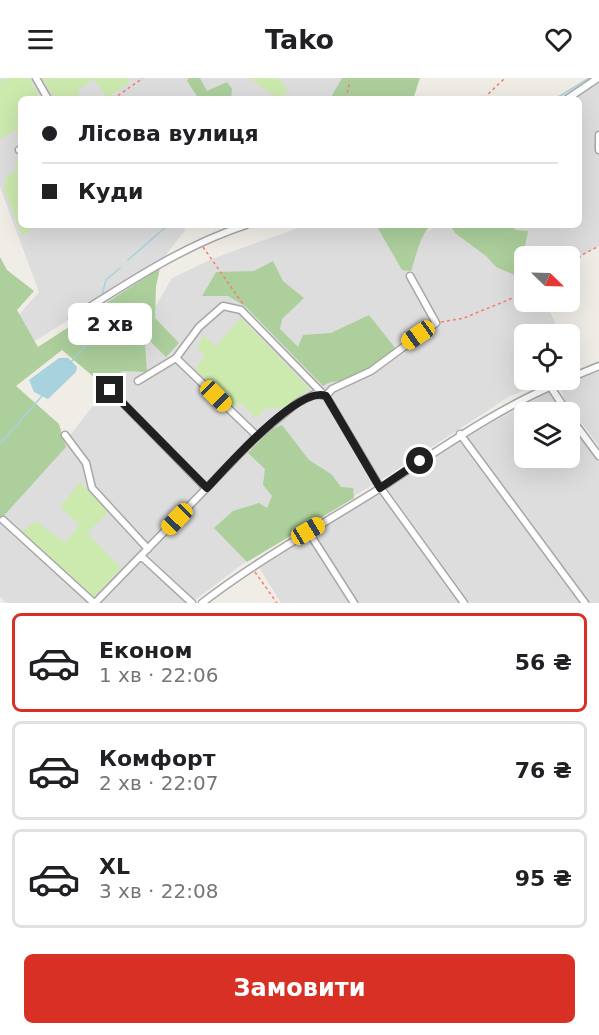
<!DOCTYPE html>
<html lang="uk">
<head>
<meta charset="utf-8">
<style>
	body { margin:0; font-family:"DejaVu Sans",sans-serif; background:#f2f2f2; color:#202124; height:100vh; display:flex; flex-direction:column; font-size:22px; white-space:nowrap }
	* { box-sizing:border-box; margin:0 }
	p { font-size:20px; color:#757577 }
	.icon { flex:none; width:33px; height:33px; fill:none; stroke:currentColor; stroke-width:2; stroke-linecap:round; stroke-linejoin:round }
	.map { position:relative; height:525px; overflow:hidden }
	.sheet { display:flex; flex-direction:column; background:#fff; flex:1 }
	.sheet>* { flex:none }
	.hud { position:absolute; left:18px; top:18px; width:564px; height:132px; border-radius:9px; box-shadow:0 6px 24px #0002; display:grid; align-content:center; height:132px; padding:0 24px; background:#fff }
	.needle { width:39px; rotate:113deg }
	.buttons { position:absolute; left:514px; top:168px; display:grid; gap:12px }
	.buttons a { display:grid; place-items:center; width:66px; height:66px; border-radius:9px; background:#fff; box-shadow:0 6px 24px #0002; font-size:30px }
	.end { position:absolute; width:27px; height:27px; margin:-14px; border:8px solid #202020; background:#fff; box-shadow:0 0 0 3px #fff }
	.from { border-radius:50% }
	.bubble { position:absolute; height:42px; border-radius:9px; background:#fff; box-shadow:0 6px 24px #0002; font-size:20px; font-weight:700; line-height:42px; text-align:center }
	.car { position:absolute; width:18px; height:36px; margin:-18px -9px; border-radius:8px; box-shadow:0 0 4px 2px #0007; background:linear-gradient(#f5c518 24%,#345 0 40%,#f5c518 0 76%,#345 0 86%,#f5c518 0) }
	.hud b { display:flex; align-items:center; gap:21px; height:57px; font-size:22px }
	.hud b+b { border-top:2px solid #e0e0e0 }
	.hud i { width:15px; height:15px; background:#202124 }
	ul { padding:10px 0 0; list-style:none }
	li { display:flex; align-items:center; gap:18px; height:99px; margin:0 12px 9px; padding:0 12px; border:3px solid #e0e0e0; border-radius:9px }
	li div { flex:1 }
	li b { display:block; font-size:22px }
	li em { font-style:normal; font-weight:700 }
	li.selected { border-color:#d93025 }
	li>.icon { width:54px; height:54px; stroke-width:1.5 }
	.button { display:flex; gap:12px; margin-top:auto; padding:12px 24px }
	.button a { flex:1; height:69px; border-radius:9px; background:#d93025; color:#fff; font-size:24px; font-weight:700; line-height:69px; text-align:center }
	header { display:flex; justify-content:space-between; align-items:center; height:78px; padding:0 24px; background:#fff; font-size:27px; font-weight:700 }
	.map>svg:first-child { display:block }
	.residential { fill:#dedddd }
	.grass { fill:#cce9ae }
	.forest { fill:#accf9c }
	.water { fill:#a8d2dd }
	.lines { fill:none; stroke-linecap:round; stroke-linejoin:round }
	.stream { stroke:#a8d2dd; stroke-width:1.5 }
	.minor-casing { stroke:#a7a7a7; stroke-width:9 }
	.path { stroke:#f77d71; stroke-width:1.5; stroke-dasharray:3 3; stroke-linecap:butt }
	.minor { stroke:#fff; stroke-width:6 }
	.route { stroke:#202020; stroke-width:8 }
</style>
</head>
<body>
<header><svg class="icon" aria-label="menu" viewBox="0 0 24 24"><path d="M4 6h16M4 12h16M4 18h16"/></svg>Tako<svg class="icon" aria-label="heart" viewBox="0 0 24 24"><path d="M12 20l-8-8c-3-5 5-10 8-4 3-6 11-1 8 4z"/></svg></header>
<div class="map">
<svg width="599" height="525" viewBox="0 0 599 525">
	<rect width="100%" height="100%" fill="#f0ede7"/>
	<path class="residential" d="M0,0H361L352,21H21V147H184L185,152L160,185L30,266L16,240L39,214L0,109Z
		M599,0V168L582,177L570,189V178H525V224H546L560,256H525V302H551L510,318L384,400L248,482L191,525H6L0,519V436L71,356L109,307L172,200L212,181L306,147H378L396,168L440,147H579V21H569Z
		M599,293V368L565,323L560,309Z
		M549,314L562,334H525V380H570V345L599,384V525H589L466,358Z
		M459,363L581,525H470L386,409Z
		M380,414L460,525H281L258,488Z"/>
	<path class="grass" d="M6,0H29L40,21H21V61L15,52L0,61V5Z
		M42,0H128L130,4L107,20L94,1L78,12L81,21H54Z
		M249,0H278L288,13L279,21Z
		M21,81V147H28L30,153L22,157L4,111L6,99L17,92L15,84Z
		M241,240L310,311L283,330H266L256,340L240,324L234,329L195,291L205,278L197,269L204,257L215,269Z
		M80,404L108,434L87,455L121,490L94,519L21,454L36,443L65,465L79,447L60,429Z"/>
	<path class="forest" d="M189,0H200L207,13L227,4L232,11L231,21H199L187,3Z
		M342,0H420L413,21H330Z
		M376,147H432C420,155 416,179 411,193L402,192Z
		M450,147H514L515,152L528,153L519,199L496,189L486,178L455,155Z
		M0,179L7,192L34,213L17,232L38,269L160,190L156,208L155,240L179,265L166,279L147,260L145,266L147,294L123,293L101,305L62,272L16,308L59,346L66,369L0,442Z
		M273,183L283,203L304,220L282,241L280,251L298,269L303,257L331,255L369,237L396,271C380,285 362,298 341,303C333,304 330,303 323,308L245,228L228,218H202L216,194L254,193Z
		M282,347L309,382L331,396L341,409L353,410L354,420L247,484L214,450L233,433L259,425L267,430L272,418L263,407L265,391L248,375L268,353Z"/>
	<path class="water" d="M59,280H68L77,289L76,294L48,321L34,314L29,302Z"/>
	<g class="lines">
		<path class="stream" d="M555,21L589,0
			M128,182L168,147
			M102,217L106,202L120,190
			M70,285L91,262L99,232
			M0,366L42,318"/>
		<g class="minor-casing">
			<path id="minor" d="M36,0L48,21
				M567,21L598,0
				M599,57V72
				M19,72L21,71
				M72,240C128,205 182,168 246,147
				M176,280L257,358
				M570,300L599,288
				M138,303L176,280L199,249L223,228L241,232L323,316
				M550,308L567,334
				M110,312L206,410
				M326,318L332,311L371,293L436,245L410,198
				M570,339L599,378
				M460,356L585,525
				M65,357L86,385L92,410L148,471
				M3,442L94,525
				M308,453L354,525
				M141,478L192,525
				M95,525L257,358L297,325L315,316L326,318L380,409L464,525
				M202,525C261,480 320,448 382,409C442,370 499,329 566,302"/>
		</g>
		<path class="path" d="M484,20L505,0
			M113,21L143,0
			M346,21L350,3
			M203,169L243,226
			M570,189L582,177L599,168
			M441,244L464,240L525,215
			M255,494L277,525"/>
		<use href="#minor" class="minor"/>
	</g>
	<g class="lines">
		<path class="route" d="M110,312L207,410C225,391 299,306 326,318L380,410L420,383"/>
	</g>
</svg>
<div class="buttons">
<a><svg class="needle" viewBox="-14 -14 28 28"><path d="M0-13l5 13h-10z" fill="#e53935"/><path d="M0 13l5-13h-10z" fill="#757577"/></svg></a>
<a><svg class="icon" aria-label="locate" viewBox="0 0 24 24"><circle cx="12" cy="12" r="6"/><path d="M12 2v4M12 18v4M2 12h4M18 12h4"/></svg></a>
<a><svg class="icon" aria-label="layers" viewBox="0 0 24 24"><path d="M12 4l9 5-9 5-9-5zM3 14l9 5 9-5"/></svg></a>
</div>
<i class="end from" style="left:420px;top:383px"></i>
<i class="end" style="left:110px;top:312px"></i>
<div class="bubble" style="left:68px;top:225px;width:84px">2 хв</div>
<i class="car" style="left:418px;top:257px;rotate:235deg"></i>
<i class="car" style="left:216px;top:318px;rotate:135deg"></i>
<i class="car" style="left:177px;top:441px;rotate:224deg"></i>
<i class="car" style="left:308px;top:453px;rotate:59deg"></i>
<div class="hud">
<b><i class="from"></i>Лісова вулиця</b>
<b><i></i>Куди</b>
</div>
</div>
<section class="sheet">
<ul>
<li class="selected"><svg class="icon" aria-label="car" viewBox="0 0 24 24"><path d="M5 17H2v-5l4-1 3-4h7l3 4 3 1v5h-3M9 17h6M6 11h13"/><circle cx="7" cy="17" r="2"/><circle cx="17" cy="17" r="2"/></svg><div><b>Економ</b><p>1 хв · 22:06</p></div><em>56 ₴</em></li>
<li><svg class="icon" aria-label="car" viewBox="0 0 24 24"><path d="M5 17H2v-5l4-1 3-4h7l3 4 3 1v5h-3M9 17h6M6 11h13"/><circle cx="7" cy="17" r="2"/><circle cx="17" cy="17" r="2"/></svg><div><b>Комфорт</b><p>2 хв · 22:07</p></div><em>76 ₴</em></li>
<li><svg class="icon" aria-label="car" viewBox="0 0 24 24"><path d="M5 17H2v-5l4-1 3-4h7l3 4 3 1v5h-3M9 17h6M6 11h13"/><circle cx="7" cy="17" r="2"/><circle cx="17" cy="17" r="2"/></svg><div><b>XL</b><p>3 хв · 22:08</p></div><em>95 ₴</em></li>
</ul>
<div class="button"><a>Замовити</a></div>
</section>
</body>
</html>
